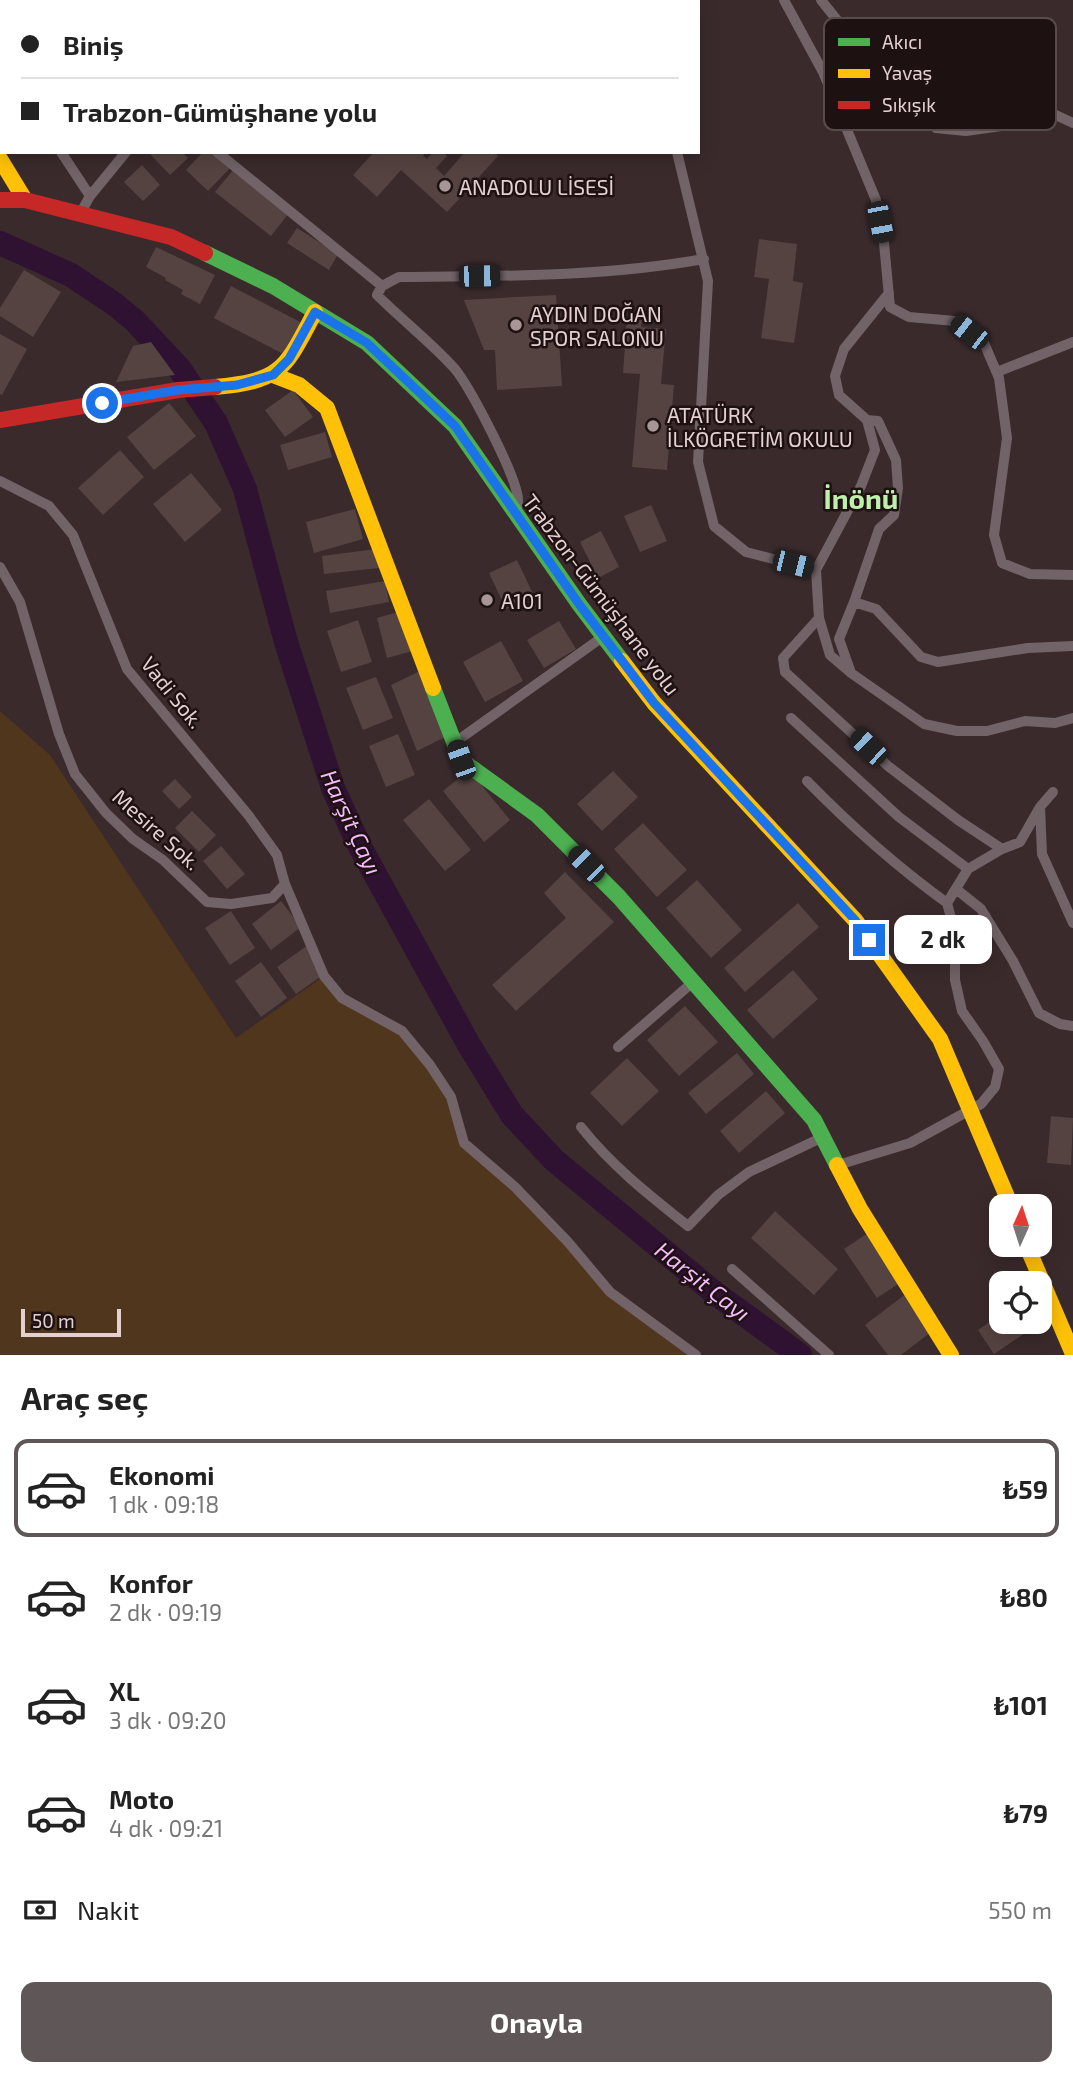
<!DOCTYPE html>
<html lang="tr">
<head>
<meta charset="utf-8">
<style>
	body { margin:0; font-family:"Exo 2",sans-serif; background:#f2f2f2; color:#222; height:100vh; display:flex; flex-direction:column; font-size:26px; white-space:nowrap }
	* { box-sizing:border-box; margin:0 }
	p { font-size:23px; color:#767676 }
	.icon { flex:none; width:38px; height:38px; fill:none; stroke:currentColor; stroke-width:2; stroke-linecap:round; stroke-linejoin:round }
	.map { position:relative; height:1355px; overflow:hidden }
	.sheet { display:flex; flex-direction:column; background:#fff; flex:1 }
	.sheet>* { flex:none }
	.hud { position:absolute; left:0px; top:0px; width:700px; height:154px; box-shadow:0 4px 18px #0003; display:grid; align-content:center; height:154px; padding:0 21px; background:#fff }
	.needle { width:46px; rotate:3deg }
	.buttons { position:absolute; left:989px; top:1194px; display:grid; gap:14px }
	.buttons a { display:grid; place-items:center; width:63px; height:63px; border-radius:14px; background:#fff; box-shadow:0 4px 18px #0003; font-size:35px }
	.scale { position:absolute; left:21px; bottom:18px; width:100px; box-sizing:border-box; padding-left:7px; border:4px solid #e4d0d1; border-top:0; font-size:19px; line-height:24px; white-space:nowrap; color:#e4d0d1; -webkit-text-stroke:5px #1e1112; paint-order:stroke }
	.end { position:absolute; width:32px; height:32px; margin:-16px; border:9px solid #1a73e8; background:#fff; box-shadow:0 0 0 4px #fff }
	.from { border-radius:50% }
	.bubble { position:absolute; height:49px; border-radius:14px; background:#fff; box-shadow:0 4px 18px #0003; font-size:23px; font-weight:700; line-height:49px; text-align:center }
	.car { position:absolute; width:21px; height:42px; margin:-21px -10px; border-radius:9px; box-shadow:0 0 5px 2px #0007; background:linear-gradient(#222 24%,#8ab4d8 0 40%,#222 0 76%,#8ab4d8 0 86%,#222 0) }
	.hud b { display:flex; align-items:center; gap:24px; height:66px; font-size:26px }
	.hud b+b { border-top:2px solid #e0e0e0 }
	.hud i { width:18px; height:18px; background:#222 }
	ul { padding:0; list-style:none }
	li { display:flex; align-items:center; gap:21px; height:98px; margin:0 14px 10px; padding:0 7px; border:4px solid transparent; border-radius:14px }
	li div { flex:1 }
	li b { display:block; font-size:26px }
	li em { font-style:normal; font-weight:700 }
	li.on { border-color:#5e5657 }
	li>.icon { width:63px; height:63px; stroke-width:1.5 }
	h2 { padding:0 21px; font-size:32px; line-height:84px }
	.pay { display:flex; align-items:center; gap:18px; height:77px; padding:0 21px; font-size:26px }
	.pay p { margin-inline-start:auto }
	.action { display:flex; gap:14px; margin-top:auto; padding:14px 21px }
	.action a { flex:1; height:80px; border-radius:14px; background:#5e5657; color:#fff; font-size:28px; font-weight:700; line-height:80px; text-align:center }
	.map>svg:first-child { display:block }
	.green { fill:#51361e }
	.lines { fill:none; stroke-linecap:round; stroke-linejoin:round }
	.river { stroke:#2f1132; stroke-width:24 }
	.building { fill:#554341 }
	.street { stroke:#716368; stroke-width:10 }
	.fast { stroke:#4caf50; stroke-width:16 }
	.slow { stroke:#ffc107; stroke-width:16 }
	.jam { stroke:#c62828; stroke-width:16 }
	.route { stroke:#1a73e8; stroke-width:9 }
	.poi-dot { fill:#a89697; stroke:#1e1112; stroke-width:2.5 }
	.labels { text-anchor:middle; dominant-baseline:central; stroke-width:5; stroke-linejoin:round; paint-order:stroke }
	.poi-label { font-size:21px; fill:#e4d0d1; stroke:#1e1112; text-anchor:start }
	.street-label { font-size:21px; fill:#e4d0d1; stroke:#1e1112 }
	.water-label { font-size:23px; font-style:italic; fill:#f4bbfc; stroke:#1e1112 }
	.district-label { font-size:28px; font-weight:bold; fill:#bfefad; stroke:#1e1112 }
	.key { fill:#1e1112; stroke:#594a4b; stroke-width:2 }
	.key-label { font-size:19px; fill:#e4d0d1 }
</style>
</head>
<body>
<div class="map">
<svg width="1073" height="1355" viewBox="0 0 1073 1355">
	<rect width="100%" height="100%" fill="#3a2a2c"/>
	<path class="green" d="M0,711L50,755L236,1038L324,976L342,998L402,1031L451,1097L464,1143L515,1187L610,1292L696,1355H0Z"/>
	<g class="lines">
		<path class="river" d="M0,243L71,275L113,303L134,320L179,368L216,423L245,489L286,642L333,788L359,845L469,1045L512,1115L554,1160L716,1294L800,1355"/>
	</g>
	<path class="building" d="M148,152H182L188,158L170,175Z
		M203,152H216L231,167L208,191L186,170Z
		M374,152H426L423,156L427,159L433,152H443L447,156L436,168L444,176L465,152H495L498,156L447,212L401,170L377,197L353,175Z
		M142,165L160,185L143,201L124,182Z
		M234,169L289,213L271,236L215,192Z
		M297,228L338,254L329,270L287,243Z
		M759,239L797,244L793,281L803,283L794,343L761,338L769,279L754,277Z
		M156,247L215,275L200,304L181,294L183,290L165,280L166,278L146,267Z
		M24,270L61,292L33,337L0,316V308Z
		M231,286L302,323L285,355L214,318Z
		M556,295L562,386L497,390L495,350H484L464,300Z
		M627,319L642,320L641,327L666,329L661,384L674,385L667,470L632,467L640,374L623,373Z
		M0,334L27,349L2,395L0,394Z
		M151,342L175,375L116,382L133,346Z
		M293,390L313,417L285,437L265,410Z
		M169,403L196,436L154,470L127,437Z
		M325,432L332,457L288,470L280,445Z
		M120,450L144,477L103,515L78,488Z
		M191,473L222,510L185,542L153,504Z
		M651,505L667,541L640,552L624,516Z
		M355,509L363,539L314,553L306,522Z
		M601,531L619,567L598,578L580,542Z
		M376,549L379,568L324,574L322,556Z
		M517,560L534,596L506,609L489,573Z
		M385,581L389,602L330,613L326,591Z
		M405,610L416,650L387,658L377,618Z
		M358,620L372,662L341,672L327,631Z
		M559,621L576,649L544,668L527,640Z
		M501,641L523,681L485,702L463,662Z
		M424,669L449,735L417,751L391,685Z
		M376,677L393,718L363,730L346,688Z
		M398,734L415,775L386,787L369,746Z
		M469,770L510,820L484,842L443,791Z
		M613,771L638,797L602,831L577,804Z
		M175,779L192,797L179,809L162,791Z
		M429,799L471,850L445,871L403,820Z
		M192,811L216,835L199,852L175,828Z
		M643,823L687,870L657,897L614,849Z
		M221,846L245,874L227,889L203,861Z
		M565,872L614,922L516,1011L492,985L566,918L544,893Z
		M697,880L742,930L711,958L666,908Z
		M281,901L301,927L271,950L252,924Z
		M798,903L819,927L745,992L724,968Z
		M231,911L255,948L230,965L205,928Z
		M308,945L327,972L296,994L277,967Z
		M261,962L287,998L261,1017L235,981Z
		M793,970L818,999L773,1039L747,1010Z
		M685,1006L718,1042L679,1076L647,1040Z
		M737,1053L754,1074L706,1114L688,1093Z
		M627,1058L659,1091L622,1126L590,1093Z
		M766,1091L785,1113L739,1153L720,1131Z
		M1051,1116L1073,1118L1071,1165L1047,1163Z
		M775,1211L838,1269L814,1295L751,1238Z
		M871,1231L904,1280L877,1298L844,1249Z
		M907,1293L935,1329L901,1355H888L865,1325Z
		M1001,1314V1321H1030L1034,1327L994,1354L978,1330Z"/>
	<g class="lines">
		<path class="street" d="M56,0L57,2
			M259,0L263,2
			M603,0V2
			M784,0L823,72L876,200L884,243L890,307L909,317L955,321L984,343L999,378L1007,438L994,535L1002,563L1030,574L1073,575
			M821,0L886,81L936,128L966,131L1001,126L1047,111L1073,123
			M324,2L326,0
			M0,62L2,64
			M61,152L90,196
			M217,152L382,286
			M677,152L708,281L698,462L714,526L746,552L816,570
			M80,214L90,196L126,152
			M889,293L844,349L835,376L839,395L867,420L875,450L861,486L816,570L819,618L830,655L851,673L924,724L957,731H987L1025,721L1055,723L1073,718
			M997,372L1073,342
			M0,481L49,506L73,535L127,669L249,816L277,855L285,884L272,898L231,904L207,902L163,860L133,839L106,813L75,774L59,734L20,602L0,567
			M516,515C517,510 518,504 518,499C516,475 471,389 455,369C432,343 402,320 377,295L382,286L399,277C501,276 603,277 704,259
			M854,602L879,529L894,515L898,488L896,460L878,421L867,420
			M819,618L783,658L785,672L888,766L958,820L1002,849
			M850,670L839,639L854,602L876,609L921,657L938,662L1028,648L1073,646
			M791,718L899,817L968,869
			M454,743L604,636
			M807,781C851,826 896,866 947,903
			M1040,807L1042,854L1073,923
			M285,884L324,976L342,998L402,1031L430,1065L451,1097L464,1143L515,1187L568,1242L610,1292L696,1355
			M956,889L981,909L1013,961L1039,1013L1060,1024L1073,1026
			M618,1047L693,982
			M581,1127C612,1166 649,1195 688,1226L718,1195L749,1172L823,1137
			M838,1165L910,1143L981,1104L995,1087L999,1069L983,1041L962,1011L955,980V933L947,903L968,869L1002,849L1020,842L1040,807L1053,792
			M732,1269L829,1355"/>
		<path class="fast" d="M205,253L273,286L367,343L455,426L579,604L622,661
			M433,688L461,760L537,815L619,897L814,1120L837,1165"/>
		<path class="slow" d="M0,159L25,200
			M273,375L299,385L327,408L433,688
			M215,387C283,381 285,368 315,312
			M622,661L654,703L855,920L940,1039L1011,1206
			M837,1165L860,1209L951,1355
			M1026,1244L1073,1354"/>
		<path class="jam" d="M0,200H25L171,237L205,253
			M0,420L178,390L215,387"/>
	</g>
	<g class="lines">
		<path class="route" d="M102,403L178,390L237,385L273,375L289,359L315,312L367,343L455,426L579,604L654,703L855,920L869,940"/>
	</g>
	<g class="poi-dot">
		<circle cx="445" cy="186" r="7"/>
		<circle cx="516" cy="325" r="7"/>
		<circle cx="653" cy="426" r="7"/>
		<circle cx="487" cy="600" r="7"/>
	</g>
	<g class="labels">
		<g class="poi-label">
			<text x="459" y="186">ANADOLU LİSESİ</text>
			<text x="530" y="313">AYDIN DOĞAN<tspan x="530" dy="24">SPOR SALONU</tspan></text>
			<text x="667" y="414">ATATÜRK<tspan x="667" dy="24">İLKÖGRETİM OKULU</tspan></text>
			<text x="501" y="600">A101</text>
		</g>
		<g class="street-label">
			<text transform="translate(602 594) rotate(53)">Trabzon-Gümüşhane yolu</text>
			<text transform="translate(173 692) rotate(51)">Vadi Sok.</text>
			<text transform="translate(157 829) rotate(42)">Mesire Sok.</text>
		</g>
		<g class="water-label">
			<text transform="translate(352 822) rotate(65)">Harşit Çayı</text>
			<text transform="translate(703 1281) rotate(38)">Harşit Çayı</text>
		</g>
		<g class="district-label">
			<text x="861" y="498">İnönü</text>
		</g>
	</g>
	<rect x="824" y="18" width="232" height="112" rx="10" class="key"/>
	<rect x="838" y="38" width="32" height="8" fill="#4caf50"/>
	<rect x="838" y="69" width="32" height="9" fill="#ffc107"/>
	<rect x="838" y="101" width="32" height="8" fill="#c62828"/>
	<g class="key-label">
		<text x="882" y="49">Akıcı</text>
		<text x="882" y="80">Yavaş</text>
		<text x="882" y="112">Sıkışık</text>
	</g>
</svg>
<div class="buttons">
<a><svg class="needle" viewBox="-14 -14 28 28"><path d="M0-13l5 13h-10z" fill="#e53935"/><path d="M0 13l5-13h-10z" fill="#767676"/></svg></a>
<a><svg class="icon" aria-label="locate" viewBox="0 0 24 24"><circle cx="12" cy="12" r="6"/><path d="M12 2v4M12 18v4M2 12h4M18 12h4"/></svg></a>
</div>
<div class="scale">50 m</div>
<i class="end from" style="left:102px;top:403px"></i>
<i class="end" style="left:869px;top:940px"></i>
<div class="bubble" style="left:894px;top:915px;width:98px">2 dk</div>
<i class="car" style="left:880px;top:222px;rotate:169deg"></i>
<i class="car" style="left:479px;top:276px;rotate:89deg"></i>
<i class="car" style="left:969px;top:332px;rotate:308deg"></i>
<i class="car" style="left:793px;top:564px;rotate:104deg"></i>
<i class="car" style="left:868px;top:747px;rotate:314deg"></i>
<i class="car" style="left:461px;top:760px;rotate:340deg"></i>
<i class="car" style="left:586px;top:864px;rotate:315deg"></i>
<div class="hud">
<b><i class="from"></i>Biniş</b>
<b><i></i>Trabzon-Gümüşhane yolu</b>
</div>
</div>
<section class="sheet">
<h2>Araç seç</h2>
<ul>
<li class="on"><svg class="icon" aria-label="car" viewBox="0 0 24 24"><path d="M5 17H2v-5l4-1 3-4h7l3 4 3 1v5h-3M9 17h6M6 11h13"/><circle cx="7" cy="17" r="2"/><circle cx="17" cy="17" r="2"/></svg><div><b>Ekonomi</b><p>1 dk · 09:18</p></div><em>₺59</em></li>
<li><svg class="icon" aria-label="car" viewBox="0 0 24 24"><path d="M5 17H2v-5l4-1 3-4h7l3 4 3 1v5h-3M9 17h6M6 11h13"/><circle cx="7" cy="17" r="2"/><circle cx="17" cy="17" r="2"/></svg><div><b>Konfor</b><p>2 dk · 09:19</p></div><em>₺80</em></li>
<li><svg class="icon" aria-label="car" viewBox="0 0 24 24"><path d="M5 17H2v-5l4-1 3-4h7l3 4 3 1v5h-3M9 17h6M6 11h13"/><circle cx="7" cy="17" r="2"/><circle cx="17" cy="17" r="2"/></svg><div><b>XL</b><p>3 dk · 09:20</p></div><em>₺101</em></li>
<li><svg class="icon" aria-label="car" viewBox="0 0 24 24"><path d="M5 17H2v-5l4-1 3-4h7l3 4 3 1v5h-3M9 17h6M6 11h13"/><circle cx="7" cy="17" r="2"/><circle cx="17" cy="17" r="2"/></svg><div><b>Moto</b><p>4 dk · 09:21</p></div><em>₺79</em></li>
</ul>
<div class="pay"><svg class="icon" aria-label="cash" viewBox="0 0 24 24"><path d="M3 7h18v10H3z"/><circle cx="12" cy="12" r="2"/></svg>Nakit<p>550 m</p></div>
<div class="action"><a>Onayla</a></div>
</section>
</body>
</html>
